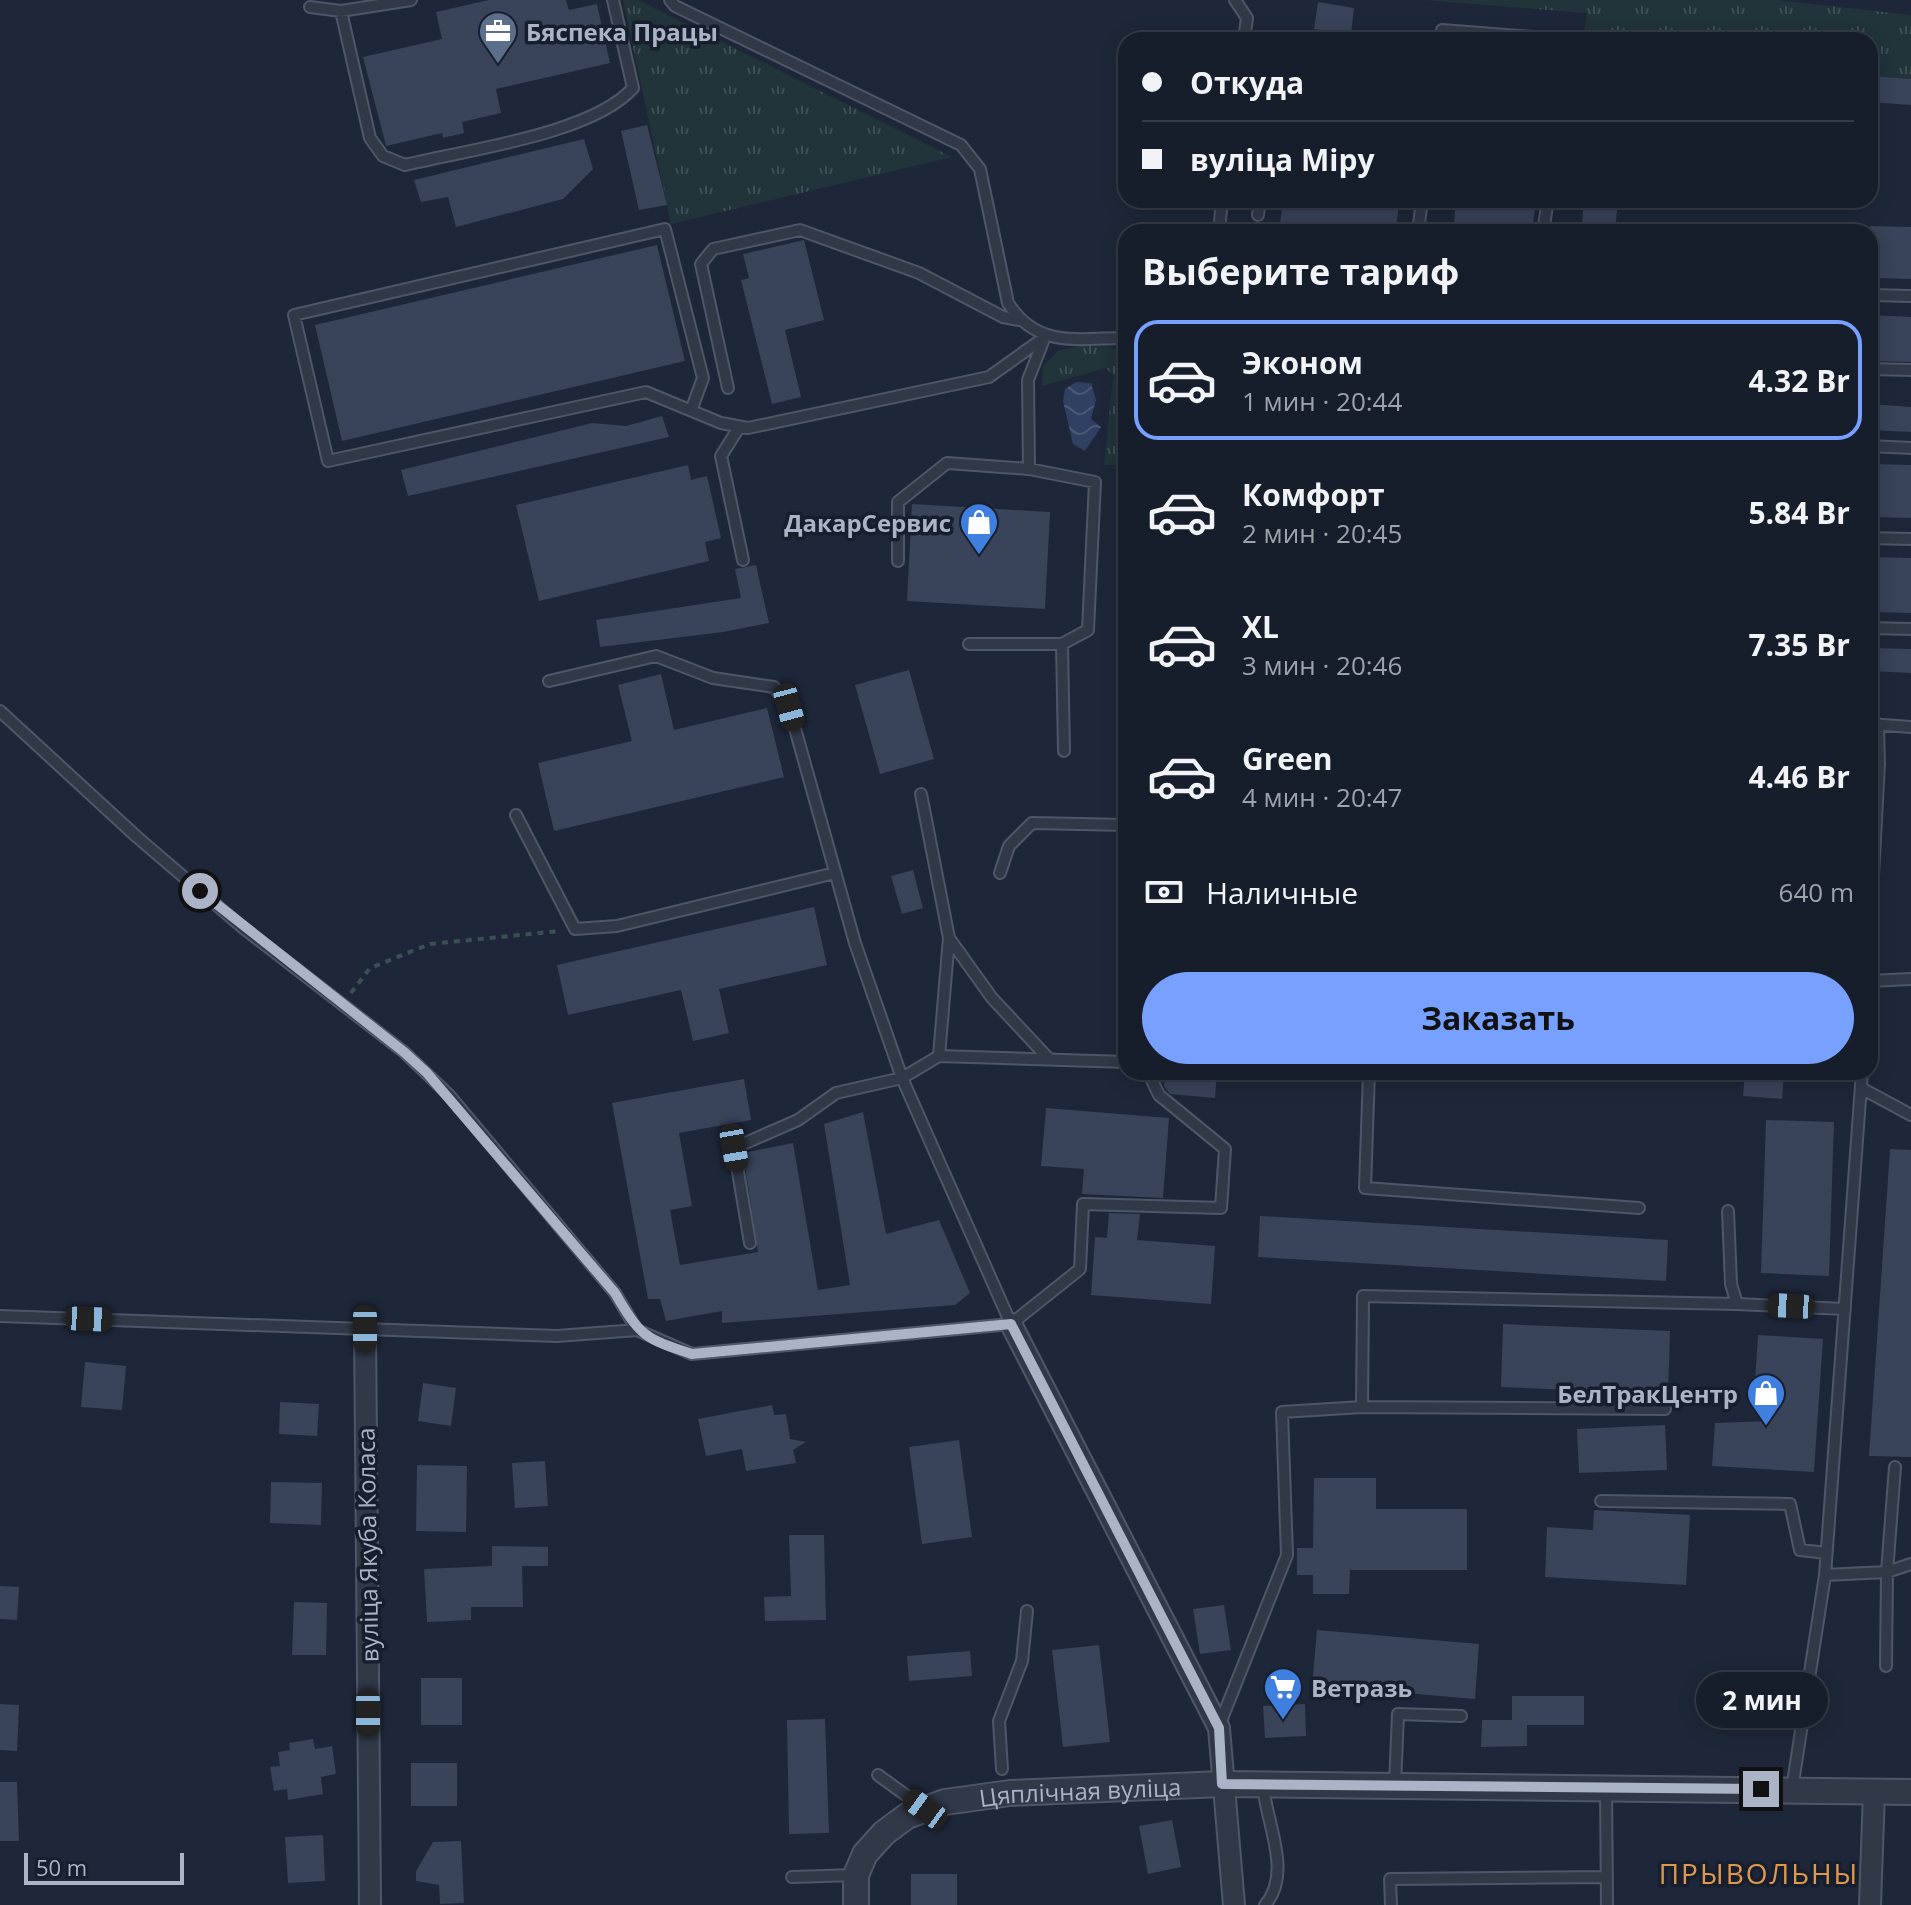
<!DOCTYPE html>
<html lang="ru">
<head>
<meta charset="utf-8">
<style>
	body { margin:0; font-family:"Open Sans",sans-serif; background:#1f2633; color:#f1f3f6; height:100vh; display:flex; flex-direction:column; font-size:30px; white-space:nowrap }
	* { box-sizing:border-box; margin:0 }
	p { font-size:26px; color:#9ea2a9 }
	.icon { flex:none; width:44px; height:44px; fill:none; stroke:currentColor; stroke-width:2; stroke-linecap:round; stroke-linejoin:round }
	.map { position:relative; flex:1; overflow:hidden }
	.panel { position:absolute; left:1118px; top:224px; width:760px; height:856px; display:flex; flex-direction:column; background:#161d2b; border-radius:24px; box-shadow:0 4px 20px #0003,0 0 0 2px #353b47 }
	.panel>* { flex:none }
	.guide { position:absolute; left:1118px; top:32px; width:760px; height:176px; border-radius:24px; box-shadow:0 4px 20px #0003,0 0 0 2px #353b47; display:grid; align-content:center; height:176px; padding:0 24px; background:#161d2b }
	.scale { position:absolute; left:24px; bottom:20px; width:160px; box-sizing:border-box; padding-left:8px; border:4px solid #abb3c6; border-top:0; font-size:22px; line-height:28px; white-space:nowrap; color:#abb3c6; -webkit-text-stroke:6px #171e2d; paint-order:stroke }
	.end { position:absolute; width:36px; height:36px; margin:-18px; border:10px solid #abb3c6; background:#111; box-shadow:0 0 0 4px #111 }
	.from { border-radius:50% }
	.bubble { position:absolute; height:56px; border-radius:28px; background:#161d2b; box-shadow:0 4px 20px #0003,0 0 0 2px #353b47; font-size:26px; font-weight:700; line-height:56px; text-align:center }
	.car { position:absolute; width:24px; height:48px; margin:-24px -12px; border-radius:10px; box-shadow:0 0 6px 2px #0007; background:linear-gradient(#222 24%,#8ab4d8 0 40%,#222 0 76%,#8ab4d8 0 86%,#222 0) }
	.guide b { display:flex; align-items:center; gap:28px; height:76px; font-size:30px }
	.guide b+b { border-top:2px solid #353b47 }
	.guide i { width:20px; height:20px; background:#f1f3f6 }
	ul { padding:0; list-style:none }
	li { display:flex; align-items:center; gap:24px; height:120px; margin:0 16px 12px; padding:0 8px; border:4px solid transparent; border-radius:24px }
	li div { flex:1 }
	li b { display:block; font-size:30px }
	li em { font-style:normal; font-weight:700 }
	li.selected { border-color:#77a0ff }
	li>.icon { width:72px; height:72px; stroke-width:1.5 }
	h2 { padding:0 24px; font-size:36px; line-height:96px }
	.pay { display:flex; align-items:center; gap:20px; height:88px; padding:0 24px; font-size:30px }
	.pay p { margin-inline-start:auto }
	.primary-button { display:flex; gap:16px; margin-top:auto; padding:16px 24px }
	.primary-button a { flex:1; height:92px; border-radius:48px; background:#77a0ff; color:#111; font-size:32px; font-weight:700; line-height:92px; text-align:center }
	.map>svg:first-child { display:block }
	.grass { fill:url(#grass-tufts) }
	.water { fill:url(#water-waves) }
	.building { fill:#394359 }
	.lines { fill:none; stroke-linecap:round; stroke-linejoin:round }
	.service-casing { stroke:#4f5667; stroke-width:14 }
	.minor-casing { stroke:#4f5667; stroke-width:24 }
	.tertiary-casing { stroke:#4f5667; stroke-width:28 }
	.path { stroke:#3a5054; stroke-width:4; stroke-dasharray:6 6; stroke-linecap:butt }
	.service { stroke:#313949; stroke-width:10 }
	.minor { stroke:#313949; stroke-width:20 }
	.tertiary { stroke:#313949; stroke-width:24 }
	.route { stroke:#abb3c6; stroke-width:10 }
	.labels { text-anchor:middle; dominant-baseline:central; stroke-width:7; stroke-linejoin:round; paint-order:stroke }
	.poi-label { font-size:24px; font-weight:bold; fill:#abb3c6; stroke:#171e2d; text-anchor:start }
	.street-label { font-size:24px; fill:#abb3c6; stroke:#171e2d }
	.quarter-label { font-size:28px; letter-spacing:2px; fill:#de994e; stroke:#171e2d }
</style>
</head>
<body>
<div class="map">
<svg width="1911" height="1905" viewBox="0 0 1911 1905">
	<defs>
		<pattern id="grass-tufts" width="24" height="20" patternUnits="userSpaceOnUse" patternTransform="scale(2)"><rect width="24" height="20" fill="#20343a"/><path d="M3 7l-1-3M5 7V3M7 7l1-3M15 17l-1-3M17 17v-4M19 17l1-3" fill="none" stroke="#3e4f55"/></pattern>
		<pattern id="water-waves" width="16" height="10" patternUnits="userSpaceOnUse" patternTransform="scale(2)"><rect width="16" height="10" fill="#2f4062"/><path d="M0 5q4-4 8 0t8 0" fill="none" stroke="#4a5977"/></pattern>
	</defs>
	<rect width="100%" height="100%" fill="#1e2739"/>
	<path class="grass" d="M623,0H638L952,157L671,224Z
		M1423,0H1775L1911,15V79L1870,76V40H1583L1587,13Z
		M1084,345L1107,346L1126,354V465H1104L1113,375L1106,368L1042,386L1043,366L1058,351Z"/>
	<path class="water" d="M1076,382L1091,383L1096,400L1091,419L1101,427L1085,451L1073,444L1063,401L1065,389Z"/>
	<path class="building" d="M489,0H566L569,10L597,4L610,63L496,89L501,113L462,122L464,133L443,138L442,133L386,146L363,57L442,39L436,12Z
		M1318,2L1354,8L1351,35L1314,29Z
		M1870,76L1911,79V105L1870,102Z
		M647,125L667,205L639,210L621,131Z
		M584,139L593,169L563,199L456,227L448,197L421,202L414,180Z
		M1283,200H1400L1395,232H1279Z
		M1456,200H1536L1532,232H1453Z
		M1584,200H1618L1615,232H1581Z
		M1870,226L1911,227V279L1870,278Z
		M804,240L824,320L785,330L801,397L772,404L741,280L749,278L743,254Z
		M657,245L685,361L342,441L315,325Z
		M1870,315L1911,317V362L1870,361Z
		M1870,404L1911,407V432L1870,430Z
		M662,416L669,437L408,496L401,470L592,423L626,426Z
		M1870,464L1911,465V518L1870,517Z
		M688,465L691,480L707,476L721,538L705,542L709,561L539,601L516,505Z
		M912,504L1050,512L1045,609L907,601Z
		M1870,557L1911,558V613L1870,612Z
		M756,565L769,623L723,632L600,647L596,620L741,598L735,569Z
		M1870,648L1911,649V673L1870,671Z
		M909,670L934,759L880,774L855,685Z
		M661,674L674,730L767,708L784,777L554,831L538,763L632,741L618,685Z
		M913,870L923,908L902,914L891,876Z
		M814,907L827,965L719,989L729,1033L693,1041L681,990L568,1015L557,965Z
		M1165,1072H1217L1215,1098L1170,1094L1164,1086Z
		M1745,1072H1784L1782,1099L1743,1096Z
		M744,1079L751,1120L679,1133L692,1206L670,1210L680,1265L758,1252L743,1153L793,1143L818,1290L850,1285L824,1124L863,1112L886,1234L939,1220L970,1293L955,1305L722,1323V1311L666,1321L660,1299H648L612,1103Z
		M1046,1108L1169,1118L1163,1198L1082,1194L1084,1169L1041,1166Z
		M1766,1120L1834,1122L1829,1276L1761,1273Z
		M1890,1149L1911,1150V1457L1869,1456Z
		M1109,1213L1140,1214L1137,1240L1215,1246L1211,1304L1091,1295L1095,1237L1107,1238Z
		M1260,1216L1668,1240L1666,1281L1258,1257Z
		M1503,1324L1670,1331L1668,1394L1501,1387Z
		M1758,1335L1823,1339L1814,1472L1712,1466L1715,1423L1771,1421L1772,1398L1754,1397Z
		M85,1362L126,1366L122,1410L81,1407Z
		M423,1383L456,1388L451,1426L418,1421Z
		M280,1402L319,1404L317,1436L279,1434Z
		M772,1405L774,1415L786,1414L790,1439L806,1442L793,1450L796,1463L746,1471L742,1449L706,1456L698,1419Z
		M1665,1425L1667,1470L1579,1473L1577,1429Z
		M959,1440L972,1537L922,1544L909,1447Z
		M545,1461L548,1506L515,1508L512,1463Z
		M417,1465L467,1466L466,1532L416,1531Z
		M1314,1478H1376V1509H1467V1570H1350L1349,1594H1313V1575H1297V1548H1313Z
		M271,1482L322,1483L321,1525L270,1523Z
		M1594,1510L1690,1515L1686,1585L1545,1577L1547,1527L1593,1530Z
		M789,1535H824L826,1620L765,1621L764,1597L791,1596Z
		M492,1546L548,1547V1566H522L523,1607H471V1620L427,1622L424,1569L492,1566Z
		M0,1586L19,1587L17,1620L0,1619Z
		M294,1602L327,1603L326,1655H292Z
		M1224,1605L1231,1650L1200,1654L1193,1609Z
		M1317,1630L1479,1644L1475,1699L1312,1685Z
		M1099,1645L1110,1742L1063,1747L1052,1650Z
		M970,1651L972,1676L909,1681L907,1656Z
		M421,1678H462V1725H421Z
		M1512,1696H1584V1725H1527V1746L1481,1747L1482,1720H1512Z
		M0,1704L19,1705L17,1751L0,1750Z
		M1305,1704L1306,1736L1265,1738L1263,1706Z
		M825,1719L829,1833L789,1834L787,1720Z
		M313,1739L315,1749L332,1746L336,1774L321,1777L323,1794L288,1800L287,1789L274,1791L270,1767L280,1766L278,1752L290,1750L289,1743Z
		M411,1763H457V1806H411Z
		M0,1782H17L19,1841H0Z
		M1172,1820L1181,1867L1148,1874L1139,1826Z
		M323,1835L325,1881L288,1883L285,1837Z
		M461,1841L464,1903L440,1904L439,1885L416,1881V1871L433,1842Z
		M911,1874H957V1905H911Z"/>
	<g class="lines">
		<g class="service-casing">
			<path id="service" d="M670,0L675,6L961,145L980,169L1008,303C1037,349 1078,338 1126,338
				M1235,0L1247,18L1244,40
				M310,7L341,11L411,0
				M341,11L370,138L383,156L405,165C466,150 592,134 633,88L613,0
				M1441,40L1442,30L1572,40
				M1258,215L1260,200
				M1219,232L1222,200
				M1418,232L1422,200
				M1543,232L1548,200
				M1870,295L1911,296
				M1044,339L1028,380L1029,469L1095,482L1088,630L1062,644L1064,751
				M1870,369L1911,370
				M728,388L701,264L713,249L800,230L919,273L1003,317L1019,320
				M692,408L703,378L665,229L294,315L328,461L646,392L721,423L748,428L989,377L1045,337
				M738,429L721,456L743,560
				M1870,446L1911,448
				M1870,538L1911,539
				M898,561V502L947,463L1029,469
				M1870,628L1911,629
				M969,644H1062
				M549,681L656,656L713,678L774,687L789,707L855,943L902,1078L1011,1324
				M0,711L137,837L242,927L404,1052L449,1095L615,1293L637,1330L692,1354L1011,1324L1080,1269L1083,1204L1221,1208L1225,1149L1159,1095L1148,1072
				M1870,724L1911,727
				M516,815L575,929L617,926L835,873
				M1000,873L1009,846L1032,823L1126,825
				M1870,932L1879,764L1878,724
				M949,938L992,998L1049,1059
				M1870,981L1911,979
				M939,1056L1126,1062
				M1369,1072L1365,1188L1639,1208
				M1861,1088L1911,1115
				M1728,1211L1731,1284L1737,1304L1845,1309
				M750,1243L734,1148L798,1120L836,1093L902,1078L939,1056L949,938L921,794
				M0,1316L557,1336L637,1330
				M1665,1409L1362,1407L1363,1296L1737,1304
				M1601,1501L1790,1504L1800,1550L1826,1553
				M1825,1575L1887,1572L1911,1564
				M1886,1666L1887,1572L1895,1467
				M1219,1726L1287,1555L1282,1412L1362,1407
				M1002,1769L999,1721L1022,1661L1027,1611
				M878,1775L922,1807
				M1263,1785C1266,1823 1293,1873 1265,1905
				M1395,1785L1398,1714L1461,1716
				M1606,1789L1607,1905
				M1792,1789L1825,1575L1862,1072
				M792,1877L856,1875
				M1391,1905L1390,1879L1607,1877"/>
		</g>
		<g class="minor-casing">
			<path id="minor" d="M1011,1324L1219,1728L1234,1905
				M365,1329L370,1905
				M1870,1905L1874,1792"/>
		</g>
		<g class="tertiary-casing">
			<g id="tertiary">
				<path id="s1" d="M856,1905V1875L865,1854L884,1833L907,1816L945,1802L1010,1793L1222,1784L1911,1792"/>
			</g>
		</g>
		<path class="path" d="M351,993L370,968L430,944L560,931"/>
		<use href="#service" class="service"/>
		<use href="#minor" class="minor"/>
		<use href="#tertiary" class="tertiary"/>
	</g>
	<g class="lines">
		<path class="route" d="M200,891L404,1052L427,1073L615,1293C640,1336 645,1339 692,1354L1011,1324L1219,1728L1222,1784L1761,1789"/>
	</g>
	<defs>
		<g id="office-pin" transform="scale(2)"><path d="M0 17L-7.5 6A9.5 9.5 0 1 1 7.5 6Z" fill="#5c6f8a" stroke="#171e2d"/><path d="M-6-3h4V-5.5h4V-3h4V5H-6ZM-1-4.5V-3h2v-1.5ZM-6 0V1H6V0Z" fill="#fff"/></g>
		<g id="shop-pin" transform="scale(2)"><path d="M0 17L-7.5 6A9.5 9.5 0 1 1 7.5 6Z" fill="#3f7fe0" stroke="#171e2d"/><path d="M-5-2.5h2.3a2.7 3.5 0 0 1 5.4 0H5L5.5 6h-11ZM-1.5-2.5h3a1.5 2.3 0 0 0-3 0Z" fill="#fff"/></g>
		<g id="supermarket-pin" transform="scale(2)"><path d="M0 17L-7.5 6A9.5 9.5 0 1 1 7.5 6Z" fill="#3f7fe0" stroke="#171e2d"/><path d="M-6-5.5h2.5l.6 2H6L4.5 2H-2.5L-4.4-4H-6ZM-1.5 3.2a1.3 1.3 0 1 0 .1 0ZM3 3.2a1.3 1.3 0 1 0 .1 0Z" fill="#fff"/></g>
	</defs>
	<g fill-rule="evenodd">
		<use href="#office-pin" x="498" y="31"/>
		<use href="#shop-pin" x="979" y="522"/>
		<use href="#shop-pin" x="1766" y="1393"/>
		<use href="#supermarket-pin" x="1283" y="1687"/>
	</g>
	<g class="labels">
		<g class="poi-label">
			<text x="526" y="31">Бяспека Працы</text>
			<text x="951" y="522" text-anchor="end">ДакарСервис</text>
			<text x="1738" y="1393" text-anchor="end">БелТракЦентр</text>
			<text x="1311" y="1687">Ветразь</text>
		</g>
		<g class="street-label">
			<text transform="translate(367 1545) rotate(-91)">вуліца Якуба Коласа</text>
			<text stroke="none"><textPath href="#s1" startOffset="286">Цяплічная вуліца</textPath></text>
		</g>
		<g class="quarter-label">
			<text x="1759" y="1873">ПРЫВОЛЬНЫ</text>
		</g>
	</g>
</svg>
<div class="scale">50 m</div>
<i class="end from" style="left:200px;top:891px"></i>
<i class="end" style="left:1761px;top:1789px"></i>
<div class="bubble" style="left:1696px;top:1672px;width:132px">2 мин</div>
<i class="car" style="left:789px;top:707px;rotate:165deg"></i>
<i class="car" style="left:734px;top:1148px;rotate:170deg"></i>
<i class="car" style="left:1791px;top:1306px;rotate:273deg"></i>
<i class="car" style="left:89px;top:1319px;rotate:92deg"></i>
<i class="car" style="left:365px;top:1329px;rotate:180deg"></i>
<i class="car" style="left:368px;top:1713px;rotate:180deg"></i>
<i class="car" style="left:925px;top:1809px;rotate:306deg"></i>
<div class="guide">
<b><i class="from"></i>Откуда</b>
<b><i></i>вуліца Міру</b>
</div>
<section class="panel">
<h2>Выберите тариф</h2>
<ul>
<li class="selected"><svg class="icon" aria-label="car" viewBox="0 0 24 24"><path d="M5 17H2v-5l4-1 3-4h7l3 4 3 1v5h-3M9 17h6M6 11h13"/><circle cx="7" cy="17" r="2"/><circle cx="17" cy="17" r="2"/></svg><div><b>Эконом</b><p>1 мин · 20:44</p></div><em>4.32 Br</em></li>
<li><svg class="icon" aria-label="car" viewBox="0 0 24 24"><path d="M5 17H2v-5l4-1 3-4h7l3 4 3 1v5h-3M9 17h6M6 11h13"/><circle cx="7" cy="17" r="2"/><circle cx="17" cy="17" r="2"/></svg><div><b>Комфорт</b><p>2 мин · 20:45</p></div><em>5.84 Br</em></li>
<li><svg class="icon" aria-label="car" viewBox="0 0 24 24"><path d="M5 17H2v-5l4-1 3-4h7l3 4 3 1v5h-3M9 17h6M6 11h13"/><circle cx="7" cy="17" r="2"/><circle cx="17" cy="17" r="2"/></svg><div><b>XL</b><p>3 мин · 20:46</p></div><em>7.35 Br</em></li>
<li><svg class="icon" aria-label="car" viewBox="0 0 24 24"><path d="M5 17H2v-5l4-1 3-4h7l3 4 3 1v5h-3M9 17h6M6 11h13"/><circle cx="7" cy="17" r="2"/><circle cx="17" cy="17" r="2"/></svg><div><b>Green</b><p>4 мин · 20:47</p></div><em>4.46 Br</em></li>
</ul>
<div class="pay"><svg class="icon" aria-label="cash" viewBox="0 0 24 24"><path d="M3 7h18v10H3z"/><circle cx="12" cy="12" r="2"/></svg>Наличные<p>640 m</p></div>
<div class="primary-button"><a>Заказать</a></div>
</section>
</div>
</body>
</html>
